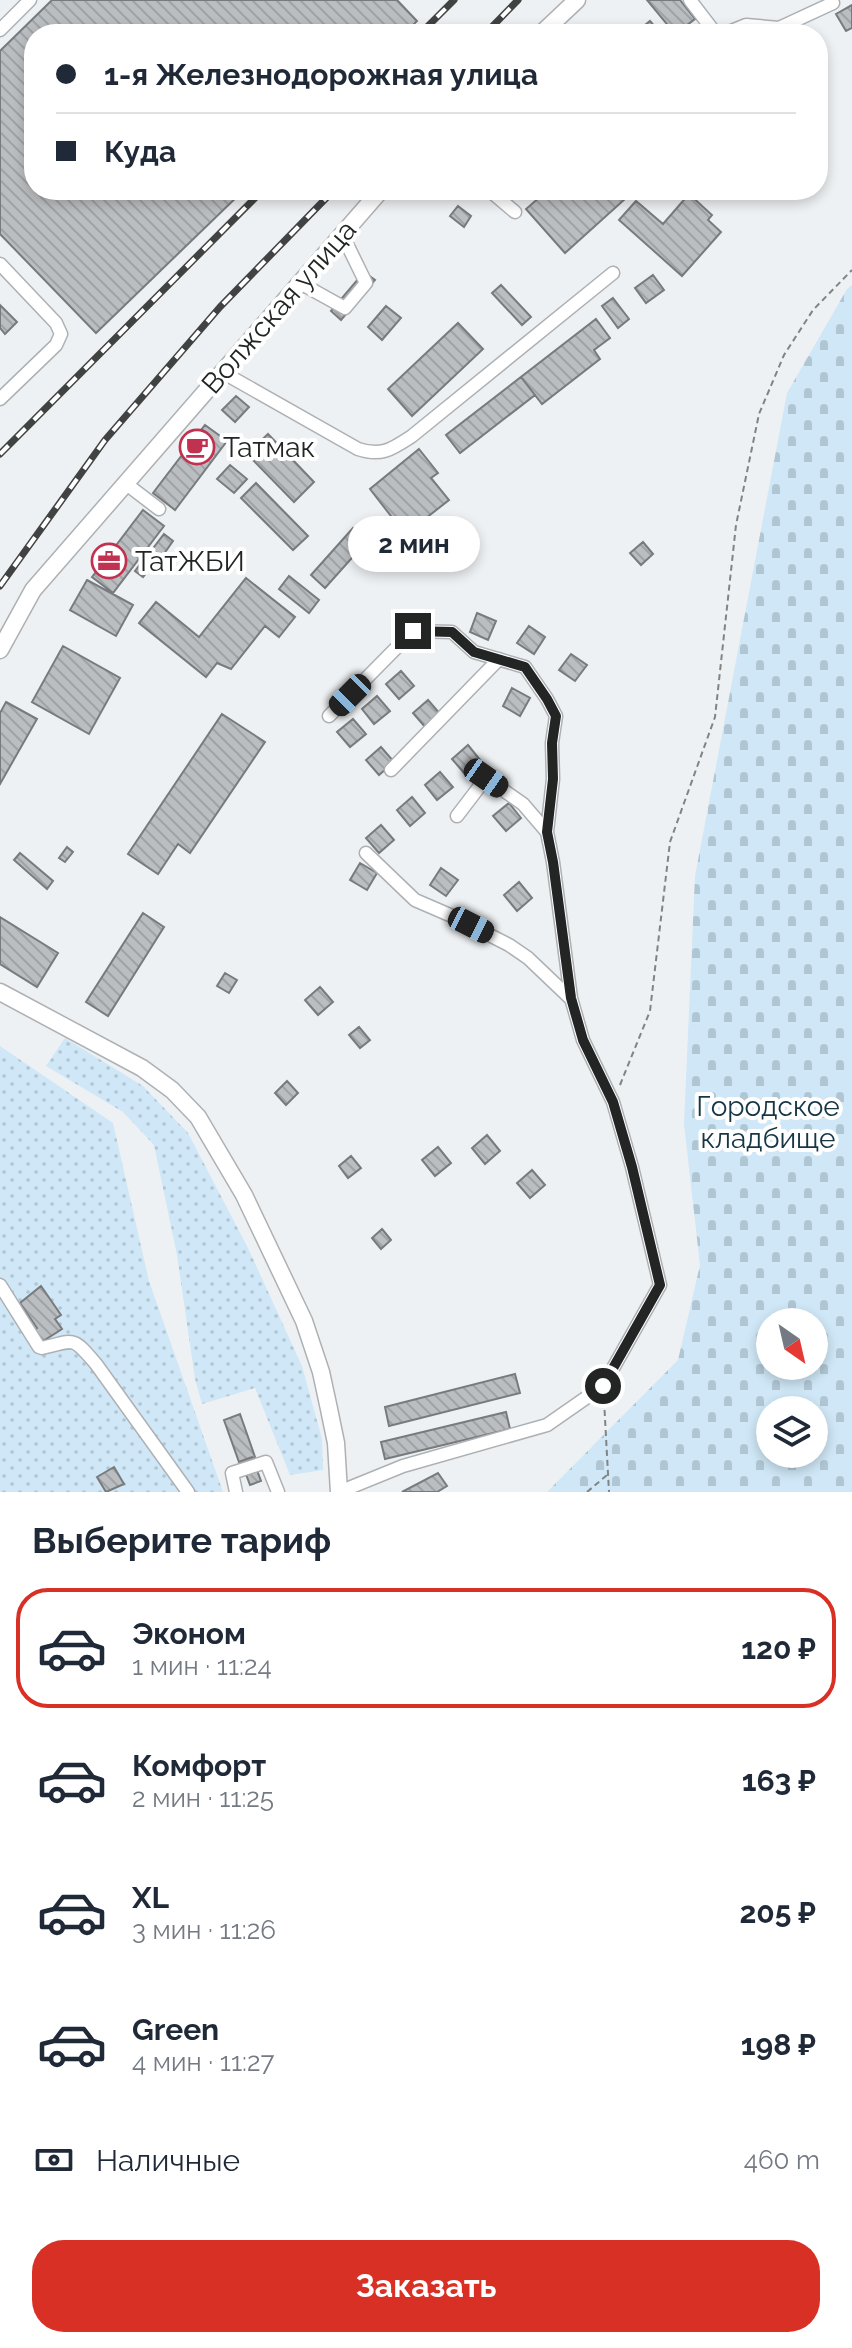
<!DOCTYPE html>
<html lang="ru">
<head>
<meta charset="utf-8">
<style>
	body { margin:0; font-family:Raleway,sans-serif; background:#f2f2f3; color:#1f2937; height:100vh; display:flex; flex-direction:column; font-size:30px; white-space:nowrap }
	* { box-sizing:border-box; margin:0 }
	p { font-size:26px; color:#747a83 }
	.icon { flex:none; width:44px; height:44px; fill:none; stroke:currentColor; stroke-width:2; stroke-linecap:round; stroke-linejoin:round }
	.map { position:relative; height:1492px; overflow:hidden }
	.side { display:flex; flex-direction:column; background:#fff; flex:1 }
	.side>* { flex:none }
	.banner { position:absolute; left:24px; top:24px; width:804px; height:176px; border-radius:32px; box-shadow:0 4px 12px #0003; display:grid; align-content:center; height:176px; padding:0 32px; background:#fff }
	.needle { width:52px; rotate:146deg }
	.buttons { position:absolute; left:756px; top:1308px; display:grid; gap:16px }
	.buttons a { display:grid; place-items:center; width:72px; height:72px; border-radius:50%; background:#fff; box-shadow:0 4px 12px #0003; font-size:40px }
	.end { position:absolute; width:36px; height:36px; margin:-18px; border:10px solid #232525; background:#fff; box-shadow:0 0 0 4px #fff }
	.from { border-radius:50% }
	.bubble { position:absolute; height:56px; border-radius:28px; background:#fff; box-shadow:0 4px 12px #0003; font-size:26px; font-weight:700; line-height:56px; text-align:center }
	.car { position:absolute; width:24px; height:48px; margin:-24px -12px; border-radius:10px; box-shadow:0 0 6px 2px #0007; background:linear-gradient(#222 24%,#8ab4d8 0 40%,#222 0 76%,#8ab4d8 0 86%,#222 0) }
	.banner b { display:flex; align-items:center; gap:28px; height:76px; font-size:30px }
	.banner b+b { border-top:2px solid #e0e1e3 }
	.banner i { width:20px; height:20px; background:#1f2937 }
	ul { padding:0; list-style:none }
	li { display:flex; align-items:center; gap:24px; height:120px; margin:0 16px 12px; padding:0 16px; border:4px solid transparent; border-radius:32px }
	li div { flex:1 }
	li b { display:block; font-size:30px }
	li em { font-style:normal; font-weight:700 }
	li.active { border-color:#d93025 }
	li>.icon { width:72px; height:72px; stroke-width:1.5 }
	h2 { padding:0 32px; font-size:36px; line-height:96px }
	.pay { display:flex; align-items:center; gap:20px; height:88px; padding:0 32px; font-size:30px }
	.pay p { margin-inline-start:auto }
	.action { display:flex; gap:16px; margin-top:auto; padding:16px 32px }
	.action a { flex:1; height:92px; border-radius:32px; background:#d93025; color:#fff; font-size:32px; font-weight:700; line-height:92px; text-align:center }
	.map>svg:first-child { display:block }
	.grass { fill:url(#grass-dots) }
	.cemetery { fill:url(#cemetery-stones); fill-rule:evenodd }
	.building { fill:url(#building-back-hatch); stroke:#787b7d; stroke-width:2 }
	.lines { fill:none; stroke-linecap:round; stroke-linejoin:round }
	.minor-casing { stroke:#aeb1b3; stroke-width:15 }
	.major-casing { stroke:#aeb1b3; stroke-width:19 }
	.path { stroke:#818485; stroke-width:2; stroke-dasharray:6 4; stroke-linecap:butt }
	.minor { stroke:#fff; stroke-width:12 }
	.major { stroke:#fff; stroke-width:16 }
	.rail-casing { stroke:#414343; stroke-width:7 }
	.rail { stroke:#fff; stroke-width:4; stroke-dasharray:12; stroke-linecap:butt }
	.route { stroke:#232525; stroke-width:10 }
	.labels { text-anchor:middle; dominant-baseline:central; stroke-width:8; stroke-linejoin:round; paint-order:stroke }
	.street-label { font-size:28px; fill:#232525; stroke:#fff }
	.poi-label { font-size:28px; fill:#232525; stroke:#fff; text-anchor:start }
	.park-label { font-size:28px; fill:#163545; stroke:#fff }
</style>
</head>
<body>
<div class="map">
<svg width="852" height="1492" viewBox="0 0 852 1492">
	<defs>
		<pattern id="grass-dots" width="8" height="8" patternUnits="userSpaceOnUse" patternTransform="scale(2)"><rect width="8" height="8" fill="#cfe7f6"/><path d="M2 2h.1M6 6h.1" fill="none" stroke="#b1c6d3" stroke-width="1.8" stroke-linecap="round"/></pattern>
		<pattern id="cemetery-stones" width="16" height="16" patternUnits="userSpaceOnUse" patternTransform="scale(2)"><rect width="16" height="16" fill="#cfe7f6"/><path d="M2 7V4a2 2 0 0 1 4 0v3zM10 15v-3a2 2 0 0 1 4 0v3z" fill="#b1c6d3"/></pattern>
		<pattern id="building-back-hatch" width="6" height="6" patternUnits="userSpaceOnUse" patternTransform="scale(2)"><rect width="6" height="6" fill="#bbbec0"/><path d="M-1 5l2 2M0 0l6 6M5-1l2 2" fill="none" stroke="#a0a3a5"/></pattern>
	</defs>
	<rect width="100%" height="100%" fill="#eef1f3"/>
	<path class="grass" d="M65,1038L143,1086L188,1133L248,1248L302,1366L322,1439L323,1470L290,1475L255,1388L202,1404L195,1379L177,1255L154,1145L123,1112L46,1066Z
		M0,1046L113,1123L149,1281L223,1492H0Z"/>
	<path class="cemetery" d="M852,285V1492H547L678,1360L700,1265L684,1124L695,876L787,393L847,289ZM770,1322H814V1366H770ZM770,1410H814V1454H770Z"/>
	<path class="building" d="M52,0H397L417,21L404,34H34V190H244L96,333L0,234V51Z
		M647,0H680L695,19L675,34Z
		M852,5V28L846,31L836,14Z
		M650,21L661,34H634Z
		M548,190H617L625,199L565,253L526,209Z
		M689,194L712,215L708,220L721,232L682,276L619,220L636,201L663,224Z
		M458,206L471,216L464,227L450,216Z
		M364,272L375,280L341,320L331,311Z
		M653,275L664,290L646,303L635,288Z
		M501,285L531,317L522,325L492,293Z
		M613,298L629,319L618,328L602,306Z
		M0,305L17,322L5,334L0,328Z
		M386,306L401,318L382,340L368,327Z
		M596,319L610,338L594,350L600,359L542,404L521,377Z
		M458,323L483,349L412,416L388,389Z
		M521,377L535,395L460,453L446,435Z
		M236,396L249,407L235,422L222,410Z
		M205,425L227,441L175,510L153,493Z
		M268,434L314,482L294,502L247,454Z
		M419,449L438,473L431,478L449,500L384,551L373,537L394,520L370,489Z
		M230,465L247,479L234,493L217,479Z
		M256,483L308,536L293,550L241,498Z
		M143,510L164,526L113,593L92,577Z
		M353,528L367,541L325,588L311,575Z
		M164,534L173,541L161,558L151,551Z
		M643,542L653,554L641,565L630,553Z
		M147,555L155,562L143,577L135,571Z
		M289,576L319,600L309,613L279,589Z
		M246,578L295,617L279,637L265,626L231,669L217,663L206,677L139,623L156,602L199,637Z
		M87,580L133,605L116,636L70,610Z
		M477,613L496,621L488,640L470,632Z
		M529,626L545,637L534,654L517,643Z
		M63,646L120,678L89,734L32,702Z
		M571,654L587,665L575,681L559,670Z
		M401,671L414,686L399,699L386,684Z
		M512,688L530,698L520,716L503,706Z
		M377,696L390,711L374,724L362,709Z
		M428,700L441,715L426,728L413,713Z
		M6,702L37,719L0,784V713Z
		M222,714L265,742L190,853L178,844L158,874L128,854Z
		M353,719L366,734L350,747L337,732Z
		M468,745L481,761L465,774L452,759Z
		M381,747L394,762L379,775L366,760Z
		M440,772L453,787L437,800L425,785Z
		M412,797L425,813L410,826L397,810Z
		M509,803L521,818L506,831L493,816Z
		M381,825L394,840L379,853L366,838Z
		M67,847L73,852L65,862L59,858Z
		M20,853L53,881L47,889L14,860Z
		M360,863L377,873L367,890L350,880Z
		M441,868L458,880L446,896L430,885Z
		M519,882L532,898L517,911L504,895Z
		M143,913L164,927L108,1016L86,1002Z
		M0,917L58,953L37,987L0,964Z
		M225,973L237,980L229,993L217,986Z
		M320,987L333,1002L318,1015L305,1000Z
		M359,1027L370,1040L360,1048L349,1035Z
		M287,1081L298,1093L286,1105L275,1093Z
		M487,1135L500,1151L485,1164L472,1148Z
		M438,1147L451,1163L435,1176L422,1160Z
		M351,1156L361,1168L348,1178L339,1166Z
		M532,1170L545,1185L530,1198L517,1183Z
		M382,1229L391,1240L381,1249L372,1238Z
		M41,1286L61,1315L55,1319L62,1329L40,1343L33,1331L37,1328L20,1303Z
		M515,1374L520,1393L389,1426L385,1407Z
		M506,1412L510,1429L385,1459L381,1442Z
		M240,1414L255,1457L239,1462L224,1420Z
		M252,1457L261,1481L250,1485L241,1461Z
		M114,1467L124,1484L106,1492L97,1477Z
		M438,1473L447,1486L437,1492H402Z"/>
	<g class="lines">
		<g class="minor-casing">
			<path id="minor" d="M690,0L716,34
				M0,30L30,0
				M724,34L746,25L779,28L833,3
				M489,190L515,212
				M0,264L56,323L61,334L56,345L0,399
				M300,283L345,308L366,283L342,234
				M222,372L358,449C382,457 392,449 412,436L613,273
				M125,483L159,509
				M329,716L413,631L452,632L474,652L525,667L547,699L556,716L552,743L553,779L547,832L553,862L571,998L583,1040L613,1102L632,1167L660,1285L603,1386L547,1425L403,1466L339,1492
				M391,770L499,659
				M457,816L486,778L523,804L547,832
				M366,853L415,900L452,916L509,945L528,958L570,998
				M0,1285L39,1347L42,1348C76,1340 72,1336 96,1364L188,1492
				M236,1492L232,1473L266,1462L278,1492"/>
		</g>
		<g class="major-casing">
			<path id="major" d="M541,34L577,0
				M0,650L33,590L381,190
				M0,992L142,1068L172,1090L198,1117L244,1195L304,1321L321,1372L329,1409L336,1443L339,1492"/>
		</g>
		<path class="path" d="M620,1085L650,1011L670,842L715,717L736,525L759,414L784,355L813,310L852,270
			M604,1400L609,1492
			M587,1492L607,1475"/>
		<use href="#minor" class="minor"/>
		<use href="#major" class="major"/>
		<g class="rail-casing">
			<path id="rail" d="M420,34L454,0
				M485,34L518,0
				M0,454L263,190
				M0,586L105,440L220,307L334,190"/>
		</g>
		<use href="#rail" class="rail"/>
	</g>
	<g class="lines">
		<path class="route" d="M413,631L452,632L474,652L525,667L547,699L556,716L552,743L553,779L547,832L553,862L571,998L583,1040L613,1102L632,1167L660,1285L603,1386"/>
	</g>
	<defs>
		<g id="cafe-ring" transform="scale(1.8)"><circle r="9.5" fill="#fff" stroke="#c13150" stroke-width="1.5"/><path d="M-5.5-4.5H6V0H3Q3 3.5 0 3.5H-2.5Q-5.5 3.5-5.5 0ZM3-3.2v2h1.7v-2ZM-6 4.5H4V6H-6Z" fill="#c13150"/></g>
		<g id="office-ring" transform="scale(1.8)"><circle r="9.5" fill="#fff" stroke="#c13150" stroke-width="1.5"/><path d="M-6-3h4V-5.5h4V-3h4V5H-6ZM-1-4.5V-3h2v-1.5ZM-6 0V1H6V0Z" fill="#c13150"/></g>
	</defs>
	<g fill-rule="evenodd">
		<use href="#cafe-ring" x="197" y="447"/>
		<use href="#office-ring" x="109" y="561"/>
	</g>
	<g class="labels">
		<g class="street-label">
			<text transform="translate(279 307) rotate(-49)">Волжская улица</text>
		</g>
		<g class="poi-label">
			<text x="223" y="447">Татмак</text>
			<text x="135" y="561">ТатЖБИ</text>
		</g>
		<g class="park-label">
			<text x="768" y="1106">Городское<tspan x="768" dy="32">кладбище</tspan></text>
		</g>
	</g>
</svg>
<div class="buttons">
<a><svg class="needle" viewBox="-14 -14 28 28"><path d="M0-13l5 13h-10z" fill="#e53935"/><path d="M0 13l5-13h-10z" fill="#747a83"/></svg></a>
<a><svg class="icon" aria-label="layers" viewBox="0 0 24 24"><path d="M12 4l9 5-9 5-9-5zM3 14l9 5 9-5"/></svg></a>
</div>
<i class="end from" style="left:603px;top:1386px"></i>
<i class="end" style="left:413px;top:631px"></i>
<div class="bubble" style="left:348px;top:516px;width:132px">2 мин</div>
<i class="car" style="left:350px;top:695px;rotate:225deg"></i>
<i class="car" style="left:486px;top:778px;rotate:125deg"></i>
<i class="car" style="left:471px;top:925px;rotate:117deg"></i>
<div class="banner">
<b><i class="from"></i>1-я Железнодорожная улица</b>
<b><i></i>Куда</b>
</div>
</div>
<section class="side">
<h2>Выберите тариф</h2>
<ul>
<li class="active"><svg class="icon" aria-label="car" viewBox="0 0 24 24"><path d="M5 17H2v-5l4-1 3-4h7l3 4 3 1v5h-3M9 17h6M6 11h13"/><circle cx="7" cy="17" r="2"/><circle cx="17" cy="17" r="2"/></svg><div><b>Эконом</b><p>1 мин · 11:24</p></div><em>120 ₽</em></li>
<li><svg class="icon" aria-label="car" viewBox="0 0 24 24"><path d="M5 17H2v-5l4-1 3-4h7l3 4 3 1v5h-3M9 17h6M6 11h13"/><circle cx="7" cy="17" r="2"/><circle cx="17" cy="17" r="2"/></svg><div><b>Комфорт</b><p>2 мин · 11:25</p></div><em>163 ₽</em></li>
<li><svg class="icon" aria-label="car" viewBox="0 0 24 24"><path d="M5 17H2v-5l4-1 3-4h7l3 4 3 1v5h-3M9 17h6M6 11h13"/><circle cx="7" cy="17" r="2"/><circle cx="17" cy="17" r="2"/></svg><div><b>XL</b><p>3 мин · 11:26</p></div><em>205 ₽</em></li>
<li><svg class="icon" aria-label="car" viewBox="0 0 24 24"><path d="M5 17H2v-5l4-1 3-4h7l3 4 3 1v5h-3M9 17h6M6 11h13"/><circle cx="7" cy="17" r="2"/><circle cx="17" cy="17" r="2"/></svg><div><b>Green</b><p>4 мин · 11:27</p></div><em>198 ₽</em></li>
</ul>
<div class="pay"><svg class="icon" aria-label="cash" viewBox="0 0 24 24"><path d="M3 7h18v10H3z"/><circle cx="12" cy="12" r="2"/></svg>Наличные<p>460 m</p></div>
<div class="action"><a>Заказать</a></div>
</section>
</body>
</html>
